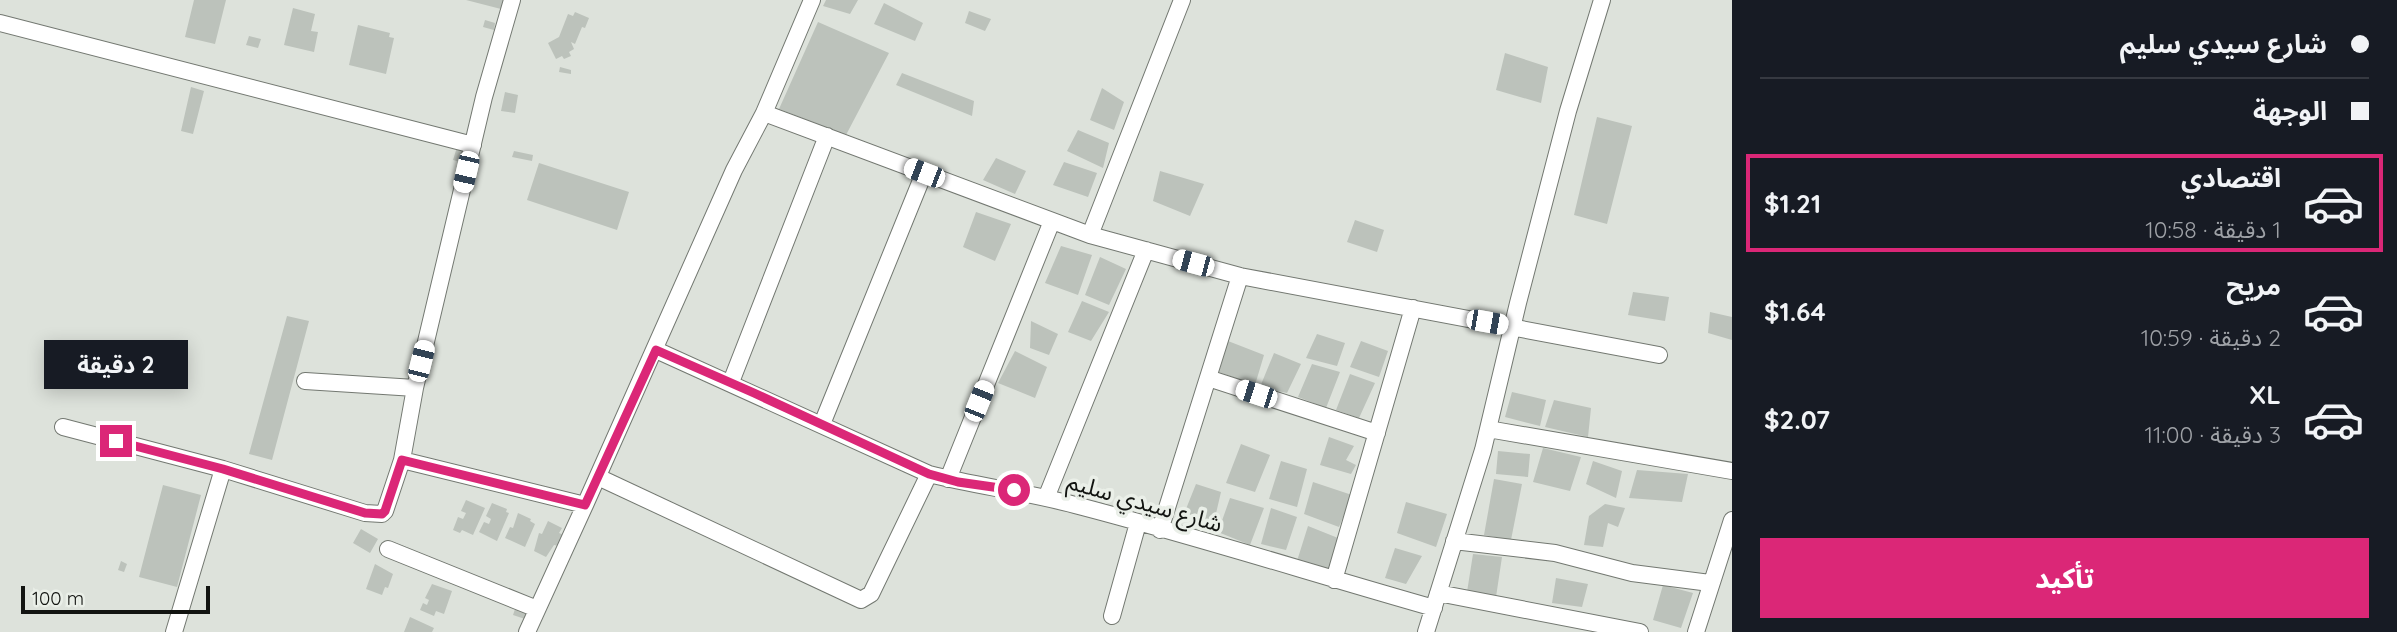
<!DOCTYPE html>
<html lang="ar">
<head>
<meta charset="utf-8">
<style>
	body { margin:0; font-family:Quicksand,"Noto Sans Arabic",sans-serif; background:#242831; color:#f1f3f6; direction:rtl; height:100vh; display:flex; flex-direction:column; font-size:26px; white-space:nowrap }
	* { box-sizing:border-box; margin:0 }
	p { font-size:23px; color:#9ea1a6 }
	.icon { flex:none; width:38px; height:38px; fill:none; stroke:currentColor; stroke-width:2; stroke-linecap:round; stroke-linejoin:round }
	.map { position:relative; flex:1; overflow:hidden; direction:ltr }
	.details { display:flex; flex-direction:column; background:#171b24; width:665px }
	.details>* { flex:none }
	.banner { display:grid; align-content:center; height:154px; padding:0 28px; background:#171b24 }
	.scale { position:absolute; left:21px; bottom:18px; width:189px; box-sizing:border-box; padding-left:7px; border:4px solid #121411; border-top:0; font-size:19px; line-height:24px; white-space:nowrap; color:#121411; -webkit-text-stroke:5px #eaefe8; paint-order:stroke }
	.end { position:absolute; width:32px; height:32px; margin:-16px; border:9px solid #db2777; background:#fff; box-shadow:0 0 0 4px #fff }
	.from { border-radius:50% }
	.bubble { position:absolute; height:49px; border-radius:0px; background:#171b24; box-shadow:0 4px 18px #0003; font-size:23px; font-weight:700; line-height:49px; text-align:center; direction:rtl }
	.car { position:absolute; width:21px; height:42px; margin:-21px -10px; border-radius:9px; box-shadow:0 0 5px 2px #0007; background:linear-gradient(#fff 24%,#345 0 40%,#fff 0 76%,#345 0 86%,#fff 0) }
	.banner b { display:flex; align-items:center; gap:24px; height:66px; font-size:26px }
	.banner b+b { border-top:2px solid #363941 }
	.banner i { width:18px; height:18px; background:#f1f3f6 }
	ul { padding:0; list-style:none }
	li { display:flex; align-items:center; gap:21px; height:98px; margin:0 14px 10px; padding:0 14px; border:4px solid transparent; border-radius:0px }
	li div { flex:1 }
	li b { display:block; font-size:26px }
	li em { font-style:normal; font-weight:700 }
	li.on { border-color:#db2777 }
	li>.icon { width:63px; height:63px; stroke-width:1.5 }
	.cta { display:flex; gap:14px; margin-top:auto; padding:14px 28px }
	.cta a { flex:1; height:80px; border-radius:0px; background:#db2777; color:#fff; font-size:28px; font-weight:700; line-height:80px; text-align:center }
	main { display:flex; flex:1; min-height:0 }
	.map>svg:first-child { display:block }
	.building { fill:#bcc2bb }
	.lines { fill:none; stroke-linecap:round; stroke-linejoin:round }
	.minor-casing { stroke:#737871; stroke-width:18 }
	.minor { stroke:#fff; stroke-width:16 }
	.route { stroke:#db2777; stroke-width:9 }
	.labels { text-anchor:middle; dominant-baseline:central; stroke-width:7; stroke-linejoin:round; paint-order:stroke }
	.street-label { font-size:23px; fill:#121411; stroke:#eaefe8 }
</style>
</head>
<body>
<main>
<section class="details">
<div class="banner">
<b><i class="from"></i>شارع سيدي سليم</b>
<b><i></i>الوجهة</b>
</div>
<ul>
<li class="on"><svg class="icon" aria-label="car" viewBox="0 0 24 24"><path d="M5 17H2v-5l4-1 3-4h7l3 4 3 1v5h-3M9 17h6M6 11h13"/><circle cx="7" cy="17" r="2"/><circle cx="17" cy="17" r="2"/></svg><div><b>اقتصادي</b><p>1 دقيقة · 10:58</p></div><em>$1.21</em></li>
<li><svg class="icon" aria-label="car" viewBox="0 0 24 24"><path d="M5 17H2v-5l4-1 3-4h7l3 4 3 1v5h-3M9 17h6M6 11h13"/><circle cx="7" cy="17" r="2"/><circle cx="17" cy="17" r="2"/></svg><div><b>مريح</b><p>2 دقيقة · 10:59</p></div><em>$1.64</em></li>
<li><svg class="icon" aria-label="car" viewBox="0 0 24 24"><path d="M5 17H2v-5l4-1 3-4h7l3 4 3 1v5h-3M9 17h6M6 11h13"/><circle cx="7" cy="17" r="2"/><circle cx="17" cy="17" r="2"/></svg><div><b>XL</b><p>3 دقيقة · 11:00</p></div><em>$2.07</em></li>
</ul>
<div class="cta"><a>تأكيد</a></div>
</section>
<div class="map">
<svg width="1732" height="632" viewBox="0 0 1732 632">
	<rect width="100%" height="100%" fill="#dde2db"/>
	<path class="building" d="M194,0H226L215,44L185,37Z
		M466,0H503L501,9Z
		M826,0H858L850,14L823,6Z
		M884,3L923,23L915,41L874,24Z
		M293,8L315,14L311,31L318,32L314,52L284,45Z
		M969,11L991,19L985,31L965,23Z
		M575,12L589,18L585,28L582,27L575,44L571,42L574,49L569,52L571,56L564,59L562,56L556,59L548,43L559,37L568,14L573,16Z
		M485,20L495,23L494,30L483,27Z
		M818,22L889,53L846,135L779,109Z
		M358,25L390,33L389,37L394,38L386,74L349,65Z
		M249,36L261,39L258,48L246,45Z
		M1505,53L1548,67L1541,103L1496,90Z
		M560,67L571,70V74L559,72Z
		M902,73L974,101L972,116L896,85Z
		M191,87L204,91L193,134L181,131Z
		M1102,88L1124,102L1114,130L1090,120Z
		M505,92L518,95L515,113L501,111Z
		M1597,117L1632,126L1607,224L1574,215Z
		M1078,130L1109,143L1103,168L1067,151Z
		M457,147L464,150L460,162L453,160Z
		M514,151L533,155L532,161L512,157Z
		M996,158L1026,171L1015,194L983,180Z
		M1064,162L1097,173L1088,197L1053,185Z
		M539,163L629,192L617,230L527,200Z
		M1160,171L1204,184L1190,216L1153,201Z
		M976,212L1011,224L995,261L963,247Z
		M1355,220L1384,230L1377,252L1347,242Z
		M1061,246L1092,255L1078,295L1045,283Z
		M1100,257L1126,269L1109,305L1085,295Z
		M1633,292L1669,297L1665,321L1628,315Z
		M1082,301L1109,312L1091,341L1068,332Z
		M1710,312L1732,317V340L1708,333Z
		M287,316L309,321L272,460L249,454Z
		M1031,321L1058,334L1049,355L1030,348Z
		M1317,334L1345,343L1337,366L1306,358Z
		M1228,341L1264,355L1255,385L1219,372Z
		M1361,341L1388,351L1379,377L1350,367Z
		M1015,351L1047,367L1035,398L998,383Z
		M1274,353L1301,364L1287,393L1260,387Z
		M1312,364L1340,372L1326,408L1298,397Z
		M1350,374L1375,383L1359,418L1336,410Z
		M1512,392L1546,400L1540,426L1505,417Z
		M1554,400L1591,408L1588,437L1545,427Z
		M1329,437L1354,446L1346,460L1356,465L1351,474L1320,465Z
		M1241,444L1270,455L1255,492L1226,483Z
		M1543,448L1581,457L1570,491L1533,482Z
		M1498,451L1530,454L1528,477L1496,474Z
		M1281,461L1307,469L1297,507L1269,499Z
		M1593,461L1622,471L1616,498L1586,484Z
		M1637,470L1688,474L1682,502L1629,498Z
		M1494,479L1522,484L1511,540L1484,535Z
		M1313,482L1352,495L1339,527L1304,514Z
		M1196,484L1221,492L1214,522L1184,514Z
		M163,485L201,495L177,587L139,577Z
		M1230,498L1264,508L1250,545L1218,532Z
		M466,500L485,508L473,535L462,530L460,533L453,530L458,517L463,519L466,513L461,511Z
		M1406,502L1447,514L1436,547L1397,533Z
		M492,503L507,509L506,512L509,513L497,541L479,532L484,522L489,524L491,519L486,516Z
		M1605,504L1625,508L1618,527L1608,523L1603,547L1584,545L1589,516Z
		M1271,508L1297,517L1286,550L1261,544Z
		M518,513L531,519L530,521L535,524L525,547L505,538L510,527L513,528Z
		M548,521L562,528L559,533L564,535L559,546L554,545L546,557L534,551L539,533L542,534Z
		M1308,526L1338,538L1331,570L1297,561Z
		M361,529L378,539L370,553L353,543Z
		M1395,548L1422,556L1406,584L1385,578Z
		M1473,554L1502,557L1496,597L1467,592Z
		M121,561L127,564L124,572L118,570Z
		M375,564L393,574L388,588L385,587L382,595L366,589Z
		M1556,578L1588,584L1582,607L1552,603Z
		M432,584L452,591L444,614L436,611L434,616L420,610L423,603L427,605L429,600L425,598Z
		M1663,585L1693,593L1681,628L1653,620Z
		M515,609L530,614L528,620L513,615Z
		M410,617L434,628L432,632H404Z"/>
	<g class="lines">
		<g class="minor-casing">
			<path id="minor" d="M0,23L473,145
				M764,113L812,0
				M1090,235L1182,0
				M656,350L929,474C977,486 1026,492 1075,505C1195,536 1314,574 1434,608
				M1208,378L1377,433
				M305,381L415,388
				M731,382L827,136
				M822,424L924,173
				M63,427L223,469L365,513L382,514L385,511L402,460L415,388L484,97L512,0
				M1488,429L1732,471
				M402,460L585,505L734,170L764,113L1090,235L1240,276L1659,355
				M598,477L861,600L871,594L929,474
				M948,479L1052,221
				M1046,498L1146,250
				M1160,530L1240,276
				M1454,541L1555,553L1632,573L1710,583
				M388,549L537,609
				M1334,580L1413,308
				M1438,593L1640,632
				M1112,616L1138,523
				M174,632L223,469
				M527,632L585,505
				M1426,632L1483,450L1518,303L1568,111L1602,0
				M1696,632L1732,520"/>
		</g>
		<use href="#minor" class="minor"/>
	</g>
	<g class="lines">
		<path class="route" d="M116,441L223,469L365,513L382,514L385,511L402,460L585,505L656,350L754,393L929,474L958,482L1014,490"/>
	</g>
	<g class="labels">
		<g class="street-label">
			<text transform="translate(1145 502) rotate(16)">شارع سيدي سليم</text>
		</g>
	</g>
</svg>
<div class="scale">100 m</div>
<i class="end from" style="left:1014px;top:490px"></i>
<i class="end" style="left:116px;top:441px"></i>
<div class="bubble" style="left:44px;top:340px;width:144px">2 دقيقة</div>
<i class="car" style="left:466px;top:172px;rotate:193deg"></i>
<i class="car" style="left:924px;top:173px;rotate:291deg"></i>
<i class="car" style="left:1193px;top:263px;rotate:285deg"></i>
<i class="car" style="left:1487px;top:322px;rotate:100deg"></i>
<i class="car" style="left:421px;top:361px;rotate:14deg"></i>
<i class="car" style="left:1256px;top:394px;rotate:288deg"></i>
<i class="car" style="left:979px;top:401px;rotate:22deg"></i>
</div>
</main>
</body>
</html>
